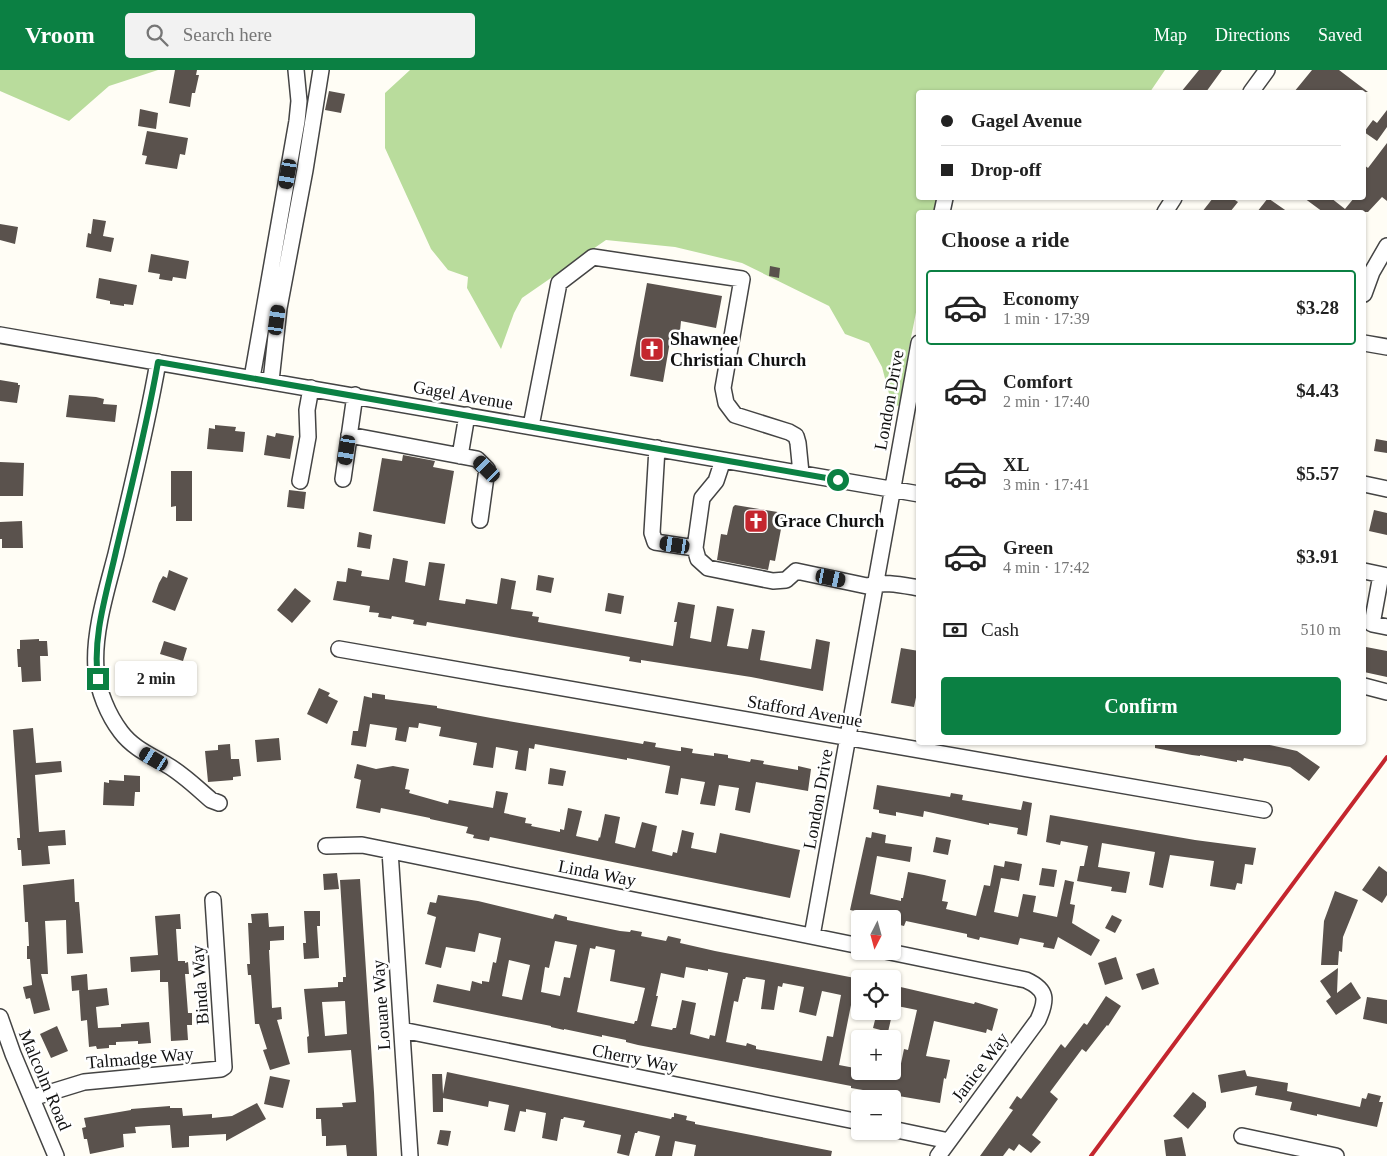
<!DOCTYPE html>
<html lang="en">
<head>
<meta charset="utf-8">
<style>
	body { margin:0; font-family:"Times New Roman",serif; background:#f2f2f2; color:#222; height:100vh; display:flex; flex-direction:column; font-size:19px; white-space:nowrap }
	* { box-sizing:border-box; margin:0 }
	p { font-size:16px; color:#767676 }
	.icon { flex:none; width:28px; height:28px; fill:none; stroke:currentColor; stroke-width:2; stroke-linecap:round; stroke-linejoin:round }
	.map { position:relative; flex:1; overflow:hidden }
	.drawer { position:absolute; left:916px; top:140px; width:450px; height:535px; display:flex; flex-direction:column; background:#fff; border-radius:5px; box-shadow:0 1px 4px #0004 }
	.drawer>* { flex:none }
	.banner { position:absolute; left:916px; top:20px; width:450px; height:110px; border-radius:5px; box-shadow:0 1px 4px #0004; display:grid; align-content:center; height:110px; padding:0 25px; background:#fff }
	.needle { width:32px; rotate:186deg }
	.tools { position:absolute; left:851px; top:840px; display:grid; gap:10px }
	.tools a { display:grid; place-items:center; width:50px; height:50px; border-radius:5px; background:#fff; box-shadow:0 1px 4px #0004; font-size:25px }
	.end { position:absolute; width:22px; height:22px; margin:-11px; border:6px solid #0b8043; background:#fff; box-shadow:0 0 0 2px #fff }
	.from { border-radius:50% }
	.bubble { position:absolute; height:35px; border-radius:5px; background:#fff; box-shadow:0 1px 4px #0004; font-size:16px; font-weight:800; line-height:35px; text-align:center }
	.car { position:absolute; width:15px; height:30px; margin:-15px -8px; border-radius:6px; box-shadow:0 0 4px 1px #0007; background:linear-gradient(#222 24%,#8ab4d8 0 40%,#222 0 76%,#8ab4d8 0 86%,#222 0) }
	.banner b { display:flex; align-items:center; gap:18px; height:48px; font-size:19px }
	.banner b+b { border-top:1px solid #e0e0e0 }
	.banner i { width:12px; height:12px; background:#222 }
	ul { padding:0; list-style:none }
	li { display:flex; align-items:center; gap:15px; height:75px; margin:0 10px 8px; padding:0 15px; border:2px solid transparent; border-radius:5px }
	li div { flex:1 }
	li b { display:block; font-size:19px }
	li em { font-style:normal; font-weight:800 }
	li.current { border-color:#0b8043 }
	li>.icon { width:45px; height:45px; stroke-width:1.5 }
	h2 { padding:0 25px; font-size:22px; line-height:60px }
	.pay { display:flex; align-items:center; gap:12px; height:55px; padding:0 25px; font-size:19px }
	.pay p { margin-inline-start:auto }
	.cta { display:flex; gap:10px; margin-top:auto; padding:10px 25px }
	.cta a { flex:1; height:58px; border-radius:5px; background:#0b8043; color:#fff; font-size:20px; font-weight:800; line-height:58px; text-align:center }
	header { display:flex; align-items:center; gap:30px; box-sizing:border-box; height:70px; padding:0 25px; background:#0b8043; color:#fff }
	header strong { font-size:24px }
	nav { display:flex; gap:28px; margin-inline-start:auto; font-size:18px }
	.search { width:350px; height:45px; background:#f2f2f2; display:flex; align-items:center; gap:12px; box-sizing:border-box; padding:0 18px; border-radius:5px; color:#767676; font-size:19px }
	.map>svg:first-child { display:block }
	.forest { fill:#b9dc9c }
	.building { fill:#5a524d; fill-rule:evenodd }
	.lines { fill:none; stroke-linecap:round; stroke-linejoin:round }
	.minor-casing { stroke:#444; stroke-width:18 }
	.minor { stroke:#fff; stroke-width:15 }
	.rail { stroke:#c4262e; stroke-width:4 }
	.route { stroke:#0b8043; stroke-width:6 }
	.labels { text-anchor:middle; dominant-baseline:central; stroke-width:5; stroke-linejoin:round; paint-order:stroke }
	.poi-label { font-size:18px; font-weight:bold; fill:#111; stroke:#fff; text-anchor:start }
	.street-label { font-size:18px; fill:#111; stroke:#fff }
</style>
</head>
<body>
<header>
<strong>Vroom</strong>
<div class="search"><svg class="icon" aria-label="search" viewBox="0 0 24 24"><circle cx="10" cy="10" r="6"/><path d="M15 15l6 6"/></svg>Search here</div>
<nav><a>Map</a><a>Directions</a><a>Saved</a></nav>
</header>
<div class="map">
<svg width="1387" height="1086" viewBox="0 0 1387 1086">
	<rect width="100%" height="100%" fill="#fffdf5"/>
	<path class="forest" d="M0,0H158L109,16L69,51L0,21Z
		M410,0H1165L1150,22H919V128H938L935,142H919V227L908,283L901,336L892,335L882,297L869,273L845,264L829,236L742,193L675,177L606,170L522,228L514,243L501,279L467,218L468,207L448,200L431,179L385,78V23Z"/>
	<path class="building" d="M175,0H197L196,5H199L195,23H192L190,37L169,33Z
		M1199,0H1222L1206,22H1181Z
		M1312,0H1339L1368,22H1294Z
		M329,21L345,24L341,43L325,40Z
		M140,39L158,43L156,59L138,56Z
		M1387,40V57L1377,71L1364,62L1373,50L1377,53Z
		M147,61L188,68L185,85L180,84L177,99L145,94L147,86L142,85Z
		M1387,73V131L1382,127L1368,142H1323L1304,128H1331L1345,139L1354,128H1364V95L1368,98Z
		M1213,128H1232L1238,132L1230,142H1202Z
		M1268,128L1288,142H1257Z
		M93,149L106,151L103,166L114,168L111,182L86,177L88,163L91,164Z
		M0,154L18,157L15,174L0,170Z
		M151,184L189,191L186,209L173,207L172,211L159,209L160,204L148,202Z
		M770,196L780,198L779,208L769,206Z
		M99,208L137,215L133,235L124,234V236L110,234V231L96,228Z
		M647,213L722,226L716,258L681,251L680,261L672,260L663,312L630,306Z
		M0,310L18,313V315H20L17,333L0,331Z
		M69,325L96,327L104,329L103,334L117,335L115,352L66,347Z
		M215,355L236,357L235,361L245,362L243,382L207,379L209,358L215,359Z
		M276,363L294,366L290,389L264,385L267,365L275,367Z
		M1376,369L1387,371V383L1374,381Z
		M403,385L435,391L433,397L454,401L445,454L373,441L382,388L402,391Z
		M0,392L24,393L23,426H0Z
		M171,401H192V451H176V436L171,437Z
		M289,420L306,422L304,439L287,437Z
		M735,435L784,443L775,491L770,490L768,500L717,490L721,464L727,465L733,437Z
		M1374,440L1387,443V465L1369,461Z
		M22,451L23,478H2V469H0V452Z
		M359,462L372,465L370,479L357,477Z
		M393,488L408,491L405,512L425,516L429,492L445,494L439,530L465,534L466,529L497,534L501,508L516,511L511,539L533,542L532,546L539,547L538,552L673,576L677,552H674L678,532L695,535L690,568L711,572L717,536L734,539L727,576L748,579L752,559L765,561L760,590L811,599L816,569L830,572L823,621L751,607L641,590V593L629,591L630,587L427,552L426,556L413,554L414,550L392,546L391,549L378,547L379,543L369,542L370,536L333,530L337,511L346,512L348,498L362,501L361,506L389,510Z
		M169,500L188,508L175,541L152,532L159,513L163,506L167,508Z
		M538,505L554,508L551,523L536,520Z
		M295,518L311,531L292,553L277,540Z
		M608,523L624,526L621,544L605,541Z
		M39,569V571H47L48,586H40L41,611L22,612L21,597H18L17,579H20V570Z
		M164,571L187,578L183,591L160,584Z
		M1366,577L1387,581V607L1364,602V587Z
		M901,578L919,581V613L914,637L891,633Z
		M319,618L330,623L328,626L338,631L327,654L307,644Z
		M372,623L385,625V629L437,636V638L491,648L643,674L644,671L656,673L655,677L679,681H681V677L693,679L692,683L714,686V683L728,685V688L750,692L751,689L764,691L763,694L798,700V696L811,699L808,721L756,712L750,743L735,740L739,718L719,715L715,736L700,734L705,712L681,708L678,725L665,723L670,696L627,688V690L535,674L534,679L529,678L526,701L515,699L518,681L496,677L493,698L473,695L477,673L439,666L441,657L419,653L418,658L409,657L406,672L395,670L397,658L370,654L366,677L351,675L353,661H358L364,626L372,628Z
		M33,658L36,693L61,691L62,702L35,705L39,762L65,760L66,775L48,776L50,794L22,796L21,780H18L17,768H20V766L13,660Z
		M279,668L281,690L257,692L255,670Z
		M1155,672H1256L1297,681L1320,697L1309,711L1290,697L1244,688L1243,691L1237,690V692L1200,685V686L1192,685L1155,678Z
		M230,674L231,689H239L241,706L233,707V710L208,712L205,681L218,680V675Z
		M357,694L376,699L393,696L409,699L405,719L410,720L409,723L448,734L449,730L493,738L496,721L508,723L504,743L526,748L525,753L532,754L531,756L560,762V759L564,760L568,738L582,741L576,766L598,771L599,767L600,768L605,744L620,747L615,773L635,778L642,752L657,756L652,781L672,786L673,782L677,783L682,760L694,763L691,778L716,783L720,763L800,780L790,828L490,767L489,771L473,768L474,765L466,763L468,757L430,749V748L381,738L380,743L356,738L361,710L354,708Z
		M550,698L566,701L563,716L548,714Z
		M124,705L140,706V722H135L134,736L103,735L104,712L109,713V710L124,711Z
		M877,715L950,727L951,723L963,725L962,730L1021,740L1023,731L1032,733L1027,766L1017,764L1018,758L989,753V755L924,741L923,747L896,742V746L879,743V740L873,739Z
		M1050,745L1195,770L1256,778L1253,795L1245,794L1242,814L1237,813L1235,820L1210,816L1214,791L1170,785L1163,818L1149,815L1155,782L1102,773L1098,797L1130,802L1126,823L1111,821L1112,817L1077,811L1080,796H1084L1088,776L1061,771L1060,775L1046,772Z
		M872,762L886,765L885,773L912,777L910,792L877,786L870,824L901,831V828H903L908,802L924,805L946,810L942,831L948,832L946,839L976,846L984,815L990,816L994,795L1004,797L1005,791L1022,794L1019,811L1001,808L994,842L1018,847L1023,824L1036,826L1033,842L1057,847L1065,810L1074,812L1070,834L1075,835L1072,853L1100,870L1091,886L1058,867L1054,879L1043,877L1044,873L1020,868L1018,875L980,867L979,870L967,867V864L906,851L904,856L892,853V849L850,840L866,767L871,768Z
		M936,767L951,770L948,785L933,782Z
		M1379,796L1387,802V825L1382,833L1362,820Z
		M1042,798L1057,800L1054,817L1039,815Z
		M337,803L339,819L324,820L323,804Z
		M74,809L75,832H79L83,883L67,884L66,850L45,851L48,904H41L50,940L34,944L30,928L26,929L23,917L32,915L30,889H27V876H29L28,852H25L23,815Z
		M360,809L374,1022L377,1086H347L346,1075L326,1076V1066H322L321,1049H316V1038L343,1037L342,1033L356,1032L351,980L308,983L307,967L309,966L304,919L338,917V912H343V907H346L340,810ZM345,931L347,964L325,966L322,932Z
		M1335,821L1358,830L1343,867L1342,882L1339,881L1338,895H1321L1324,851Z
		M438,825L478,831L553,849L555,844L567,847V850L620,861L630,862L631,860L642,862L641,866L666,871L668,866L681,869L680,873L715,881L860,909V929H858V932L852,930L839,995L860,999V1001H871L896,1006L897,1003H899L904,979L908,980L917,940L892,935V915L974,934L975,932L998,939L992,961L987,959L986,963L934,951L926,986L950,990L946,1009L944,1008L940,1033L851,1018V1016L638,975L626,972V970L602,965V967L564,959V960L551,957V956L433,932L437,914L470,921L472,911L482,914V911L489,912L493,892L496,893L501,868L479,863L475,882L446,877L441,898L425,894L436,847L427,844L430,832L436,833ZM555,871L577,875L570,908L564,907L560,926L541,922L545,897L549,898ZM596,876L615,880L610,911L645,918L637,951H635L634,954L577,942L590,878L595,879ZM509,890L530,895L522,930L502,926ZM686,897L708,901V899L728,903L715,966L710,965L709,969L690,964L696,933L682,930L676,958H673L672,960L651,956L658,926H656L661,903L684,908ZM746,907L765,910L761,939L774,940L778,916L782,917L783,913L804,917L799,942L816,946L822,921L841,925L833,967L827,966L822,991L756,979V976L747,973L746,976L726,972L734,931L738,932L743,909H745Z
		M304,841H320V856H317L319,888L304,889L303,873H306Z
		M268,843L269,857L284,856V870L270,871V880H269L272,938L281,937L282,949L277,950L290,994L270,1000L263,980L267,979L259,954H255L251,905H248L247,894H250L248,853H252L251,844Z
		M180,844L181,859H176L178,891H185V893L188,892L189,904H185L188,943H192V955H187L188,970L171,971L168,912H160V900L131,902L130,887L158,885L155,846Z
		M1112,845L1122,850L1115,863L1105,858Z
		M1116,887L1123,909L1105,915L1098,893Z
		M1154,898L1159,914L1142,920L1136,904Z
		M1338,898L1337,923L1351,912L1361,928L1336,945L1326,931L1331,927L1320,911Z
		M87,904L88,920L107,918L109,935L96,937L98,958L121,957V954L149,952L151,973L138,974V971L116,972V975H109V978L97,979L96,976L89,977L87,950L81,951L79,920H81L72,921L71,906Z
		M1106,926L1121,936L1108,956L1107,955L1086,982L1082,979L1050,1022L1058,1029L1032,1065L1041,1072L1031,1083L1019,1074L1014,1081L1009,1078L1003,1086H980L1013,1040L1009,1038L1017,1026L1021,1029L1061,974L1065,978L1084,953L1087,955Z
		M1367,927L1387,930V954L1363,949Z
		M876,946L891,949L888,962L873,958Z
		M57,956L68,981L51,988L40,964Z
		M1245,1000L1247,1006L1288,1013L1287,1021L1360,1037L1362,1028L1366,1029L1368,1023L1381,1026L1379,1032H1383L1377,1057L1344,1050L1317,1044V1046L1290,1040L1292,1032L1255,1025L1257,1016L1221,1023L1218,1005Z
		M447,1002L671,1049L672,1047H674V1043L687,1046L686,1050L695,1052V1054L832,1081L831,1086H694L696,1075L675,1071L672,1086H655L660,1066L638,1061L637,1063H635L629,1086L617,1083L621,1065L583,1057L585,1051L564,1047L563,1049H561L557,1071L542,1068L546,1043L526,1039V1042L520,1041L515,1062L504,1060L509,1035L489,1031L488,1037L443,1028V1042H433L432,1004H442L443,1024Z
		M270,1006L290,1010L283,1038L264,1034Z
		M1193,1022L1206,1032V1037L1188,1059L1173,1046Z
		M257,1033L266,1049L226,1071V1064L189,1066V1077L172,1078L170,1055L149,1056L135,1057L136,1063L123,1064L124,1077L90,1084L87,1069H84L82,1058L86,1057L84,1048L131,1040V1039L170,1036V1038H182L183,1046L212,1044V1048L232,1046Z
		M440,1060L451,1061L448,1076L437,1074Z
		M1182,1067L1186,1086H1166L1164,1070Z"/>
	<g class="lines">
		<g class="minor-casing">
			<path id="minor" d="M1251,22L1267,0
				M942,142L945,128
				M1165,142L1174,128
				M1364,224L1372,202L1387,176
				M0,265L919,424
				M1364,273L1387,277
				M158,292C147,356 131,420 116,484C107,519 93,563 96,599C98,621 108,645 121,662C133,678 150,685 167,695C183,704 197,718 211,730L219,733
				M252,308L297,51L299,31L296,0
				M271,311L279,238L305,100L321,0
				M531,356L559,213L593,187L742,209L723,318L726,333L735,345L789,362L796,366L798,373L801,403
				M349,365L477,389L487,399L480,450
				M657,378L652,463L655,472L695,478
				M460,386L467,345
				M723,390L716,411L702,428L695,478L698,489L708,498L773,511L786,510L796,501L867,516C884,511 901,515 919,518
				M343,409L355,325
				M300,411L308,367L307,340L311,318
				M1364,414L1387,419
				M1364,501L1387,506
				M1381,505L1372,554L1387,557
				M339,579L1264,740
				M1364,616L1387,622
				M326,776L362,775L860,876
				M390,781L410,1086
				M812,866L919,273
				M885,881L1026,910C1048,920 1047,930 1038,950L938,1086
				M0,947L13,984L56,1086
				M402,960L860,1052
				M32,1028L84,1012L221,999L224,997L213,830
				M892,1059L949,1071
				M1242,1066L1336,1086"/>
		</g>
		<use href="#minor" class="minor"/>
		<path class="rail" d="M1091,1086L1387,687"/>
	</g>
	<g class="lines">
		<path class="route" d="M98,609C92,567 107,522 116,481C131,418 147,355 158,292L838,410"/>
	</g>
	<defs>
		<g id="church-square" transform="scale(1.25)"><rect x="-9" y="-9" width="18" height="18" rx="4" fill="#c4262e" stroke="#fff"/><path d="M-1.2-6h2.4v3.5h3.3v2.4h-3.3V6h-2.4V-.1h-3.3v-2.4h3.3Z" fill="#fff"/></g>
	</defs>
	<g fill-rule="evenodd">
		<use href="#church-square" x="652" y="279"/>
		<use href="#church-square" x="756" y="451"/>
	</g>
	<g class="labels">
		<g class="poi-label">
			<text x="670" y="269">Shawnee<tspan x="670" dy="21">Christian Church</tspan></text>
			<text x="774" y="451">Grace Church</text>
		</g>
		<g class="street-label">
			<text transform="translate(463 325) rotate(10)">Gagel Avenue</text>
			<text transform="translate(889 330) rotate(-80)">London Drive</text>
			<text transform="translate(805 641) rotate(10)">Stafford Avenue</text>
			<text transform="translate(818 729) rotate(-80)">London Drive</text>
			<text transform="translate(597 803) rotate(11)">Linda Way</text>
			<text transform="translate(200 915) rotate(-94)">Binda Way</text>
			<text transform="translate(381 935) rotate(-94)">Louane Way</text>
			<text transform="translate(140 988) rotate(-5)">Talmadge Way</text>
			<text transform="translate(635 988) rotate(11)">Cherry Way</text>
			<text transform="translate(980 997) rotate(-53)">Janice Way</text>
			<text transform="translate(45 1010) rotate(67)">Malcolm Road</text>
		</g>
	</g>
</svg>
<div class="tools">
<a><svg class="needle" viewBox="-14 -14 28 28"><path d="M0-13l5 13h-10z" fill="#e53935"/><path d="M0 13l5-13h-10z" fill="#767676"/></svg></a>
<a><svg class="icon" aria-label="locate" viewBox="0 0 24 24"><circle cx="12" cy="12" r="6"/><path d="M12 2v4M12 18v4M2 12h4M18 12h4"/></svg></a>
<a>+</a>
<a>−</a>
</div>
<i class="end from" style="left:838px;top:410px"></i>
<i class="end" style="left:98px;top:609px"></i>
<div class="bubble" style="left:115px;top:591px;width:82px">2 min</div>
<i class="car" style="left:288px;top:104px;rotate:190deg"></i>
<i class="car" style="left:277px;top:250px;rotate:8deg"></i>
<i class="car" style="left:347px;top:380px;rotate:189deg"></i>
<i class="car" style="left:487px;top:399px;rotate:315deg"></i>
<i class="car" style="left:675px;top:475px;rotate:279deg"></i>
<i class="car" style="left:831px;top:508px;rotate:102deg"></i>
<i class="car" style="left:154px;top:689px;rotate:301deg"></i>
<div class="banner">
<b><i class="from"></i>Gagel Avenue</b>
<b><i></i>Drop-off</b>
</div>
<section class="drawer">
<h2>Choose a ride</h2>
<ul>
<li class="current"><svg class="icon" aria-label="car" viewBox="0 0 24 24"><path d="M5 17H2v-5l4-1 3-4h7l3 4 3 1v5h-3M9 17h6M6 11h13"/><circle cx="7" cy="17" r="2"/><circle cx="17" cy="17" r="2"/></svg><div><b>Economy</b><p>1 min · 17:39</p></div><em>$3.28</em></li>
<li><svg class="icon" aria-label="car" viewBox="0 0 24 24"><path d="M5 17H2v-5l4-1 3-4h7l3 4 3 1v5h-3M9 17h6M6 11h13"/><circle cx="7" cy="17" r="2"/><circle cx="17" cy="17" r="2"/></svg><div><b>Comfort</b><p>2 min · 17:40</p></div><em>$4.43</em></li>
<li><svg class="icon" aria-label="car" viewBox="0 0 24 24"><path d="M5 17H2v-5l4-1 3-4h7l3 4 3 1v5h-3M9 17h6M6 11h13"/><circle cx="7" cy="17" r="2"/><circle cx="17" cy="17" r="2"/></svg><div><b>XL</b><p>3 min · 17:41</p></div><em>$5.57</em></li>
<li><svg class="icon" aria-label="car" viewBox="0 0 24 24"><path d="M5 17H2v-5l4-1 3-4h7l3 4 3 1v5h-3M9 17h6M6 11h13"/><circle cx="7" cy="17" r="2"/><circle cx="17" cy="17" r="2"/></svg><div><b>Green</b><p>4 min · 17:42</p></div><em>$3.91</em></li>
</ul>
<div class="pay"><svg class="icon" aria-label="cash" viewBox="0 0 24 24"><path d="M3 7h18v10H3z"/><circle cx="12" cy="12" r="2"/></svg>Cash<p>510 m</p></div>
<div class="cta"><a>Confirm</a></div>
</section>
</div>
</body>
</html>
